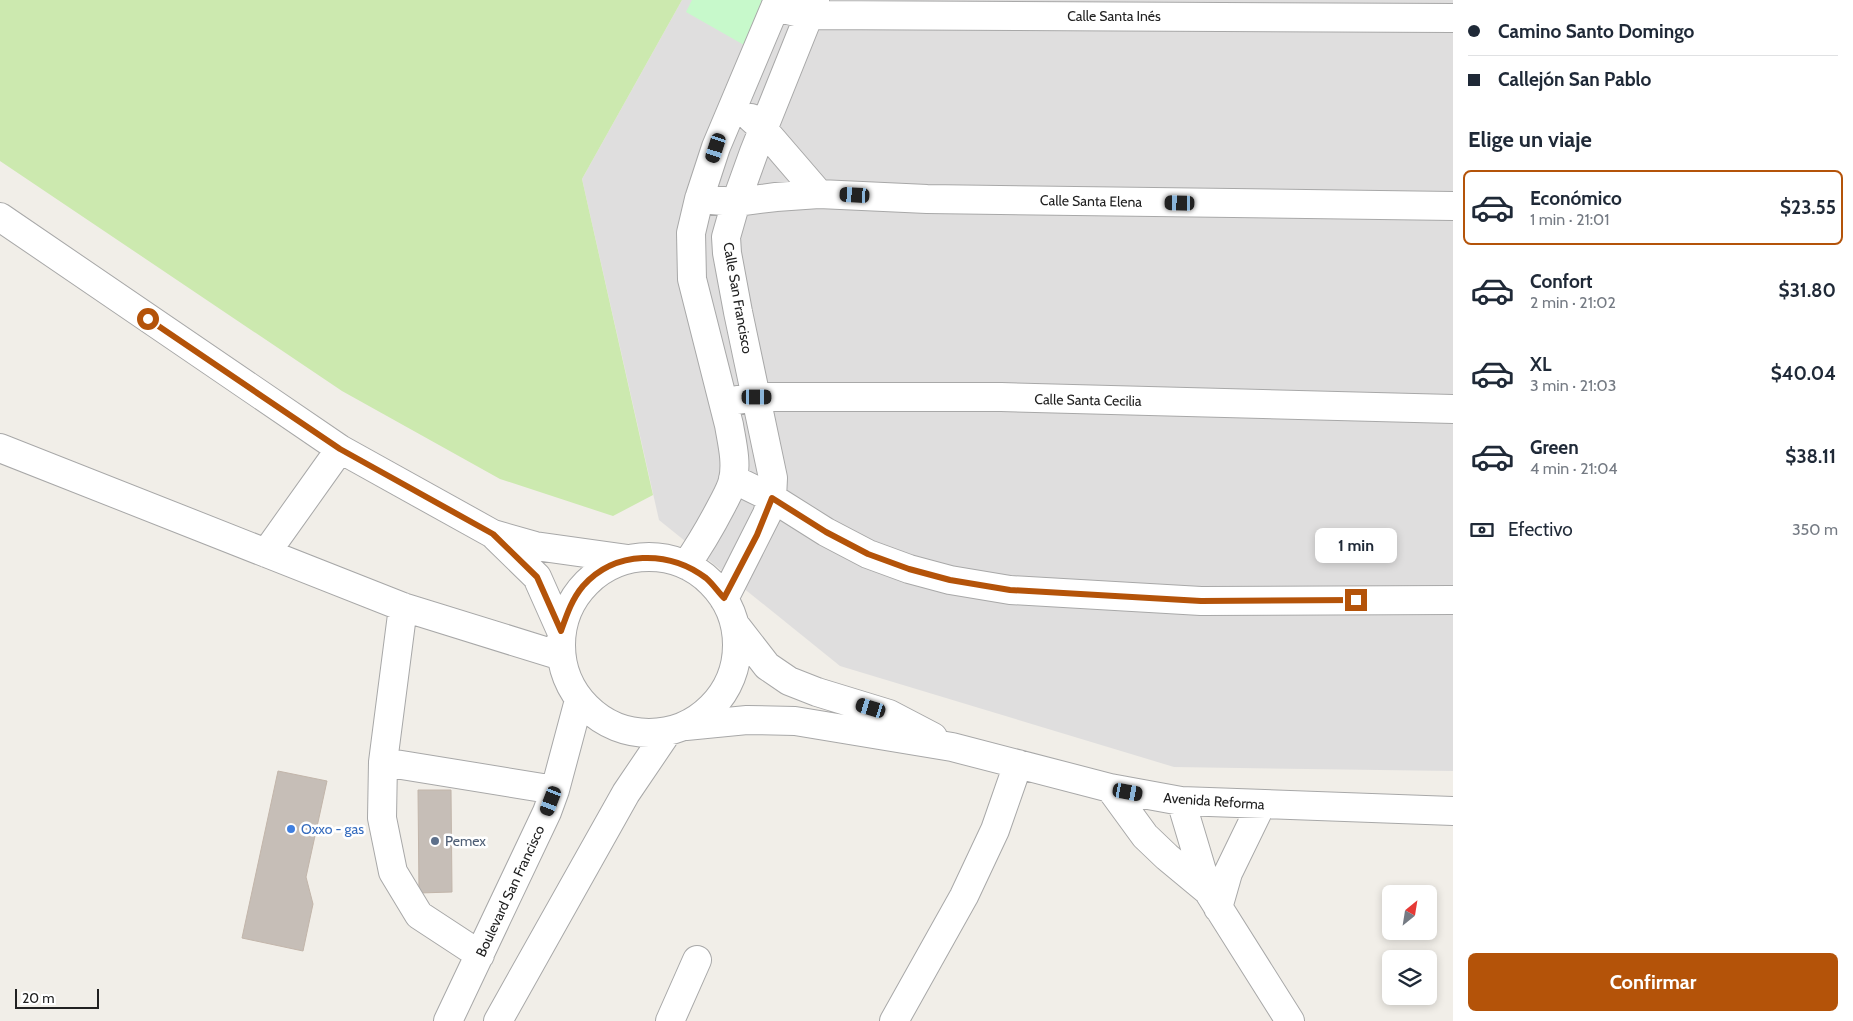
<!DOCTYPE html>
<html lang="es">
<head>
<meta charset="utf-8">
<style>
	body { margin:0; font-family:Cabin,sans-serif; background:#f6f6f7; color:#1f2937; height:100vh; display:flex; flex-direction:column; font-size:19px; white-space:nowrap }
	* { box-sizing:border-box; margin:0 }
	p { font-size:16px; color:#747a83 }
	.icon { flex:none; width:28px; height:28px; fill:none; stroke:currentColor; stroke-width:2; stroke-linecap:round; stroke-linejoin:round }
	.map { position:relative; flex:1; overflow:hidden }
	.sheet { display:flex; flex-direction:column; background:#fff; width:400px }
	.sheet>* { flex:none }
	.top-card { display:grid; align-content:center; height:110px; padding:0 15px; background:#fff }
	.needle { width:32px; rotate:30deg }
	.controls { position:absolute; left:1382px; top:885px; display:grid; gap:10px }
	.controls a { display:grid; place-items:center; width:55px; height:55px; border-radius:8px; background:#fff; box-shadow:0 2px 8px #0003; font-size:25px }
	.scale { position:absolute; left:15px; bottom:12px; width:84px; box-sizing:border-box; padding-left:5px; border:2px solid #212121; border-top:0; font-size:14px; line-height:18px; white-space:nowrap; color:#212121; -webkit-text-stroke:4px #fff; paint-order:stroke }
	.end { position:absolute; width:22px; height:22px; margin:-11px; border:6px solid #b45309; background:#fff; box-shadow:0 0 0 2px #fff }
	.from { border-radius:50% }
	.bubble { position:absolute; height:35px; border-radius:8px; background:#fff; box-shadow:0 2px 8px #0003; font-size:16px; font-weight:700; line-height:35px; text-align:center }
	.car { position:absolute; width:15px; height:30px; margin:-15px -8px; border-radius:6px; box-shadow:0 0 4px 1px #0007; background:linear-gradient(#222 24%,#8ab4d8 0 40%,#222 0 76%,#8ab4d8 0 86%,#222 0) }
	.top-card b { display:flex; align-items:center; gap:18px; height:48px; font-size:19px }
	.top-card b+b { border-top:1px solid #e0e1e3 }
	.top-card i { width:12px; height:12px; background:#1f2937 }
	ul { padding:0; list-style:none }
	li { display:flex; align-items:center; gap:15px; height:75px; margin:0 10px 8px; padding:0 5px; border:2px solid transparent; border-radius:8px }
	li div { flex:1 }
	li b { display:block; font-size:19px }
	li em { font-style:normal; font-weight:700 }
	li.selected { border-color:#b45309 }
	li>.icon { width:45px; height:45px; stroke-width:1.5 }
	h2 { padding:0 15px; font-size:22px; line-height:60px }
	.pay { display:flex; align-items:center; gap:12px; height:55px; padding:0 15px; font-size:19px }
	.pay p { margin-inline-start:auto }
	.primary-button { display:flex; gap:10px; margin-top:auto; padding:10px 15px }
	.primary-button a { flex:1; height:58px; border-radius:8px; background:#b45309; color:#fff; font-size:20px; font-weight:700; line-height:58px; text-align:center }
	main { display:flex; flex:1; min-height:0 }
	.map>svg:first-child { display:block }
	.residential { fill:#dfdede }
	.grass { fill:#cce9af }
	.park { fill:#c7f9cb }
	.building { fill:#c6beb7; stroke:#c2b5aa }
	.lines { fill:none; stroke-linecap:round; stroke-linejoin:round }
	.minor-casing { stroke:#a8a8a8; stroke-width:30 }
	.minor { stroke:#fff; stroke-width:28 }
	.route { stroke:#b45309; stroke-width:6 }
	.shop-dot { fill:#3f7fe0; stroke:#fff; stroke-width:2 }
	.service-dot { fill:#5c6f8a; stroke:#fff; stroke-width:2 }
	.labels { text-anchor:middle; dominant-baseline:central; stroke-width:5; stroke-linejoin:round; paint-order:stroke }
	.street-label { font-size:14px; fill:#212121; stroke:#fff }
	.shop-label { font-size:14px; fill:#366cbe; stroke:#fff; text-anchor:start }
	.service-label { font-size:14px; fill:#4e5e75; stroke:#fff; text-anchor:start }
</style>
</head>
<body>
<main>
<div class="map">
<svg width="1453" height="1021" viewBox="0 0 1453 1021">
	<rect width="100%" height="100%" fill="#f1eee8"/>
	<path class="residential" d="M682,0H1453V771L1174,767L840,666L659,520L582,179Z"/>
	<path class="grass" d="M0,0H682L582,179L653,495L613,516L500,479L342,391L0,161Z"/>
	<path class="park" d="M692,0H765L744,45L686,12Z"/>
	<path class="building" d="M278,771L327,781L306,877L313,904L303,951L242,938Z
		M418,790H451L452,892L419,893Z"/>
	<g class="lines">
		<g class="minor-casing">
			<path id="minor" d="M775,7L809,15L1453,18
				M751,118L763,129L819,194
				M699,199L736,202L776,197L819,194L927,199L1453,206
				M0,217L340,449L493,534L535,546L628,559
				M724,402L757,397H1001L1453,409
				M0,448L403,607L561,656
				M733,479L772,498L826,532L868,554L909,569L950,580L1010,590L1201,601L1453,600
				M496,537L537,577L561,631
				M266,553L340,449
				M561 645a88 88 0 1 1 176 0a88 88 0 1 1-176 0Z
				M686,565C701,544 710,528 722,505C726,497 731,489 733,480C737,462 732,443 729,425L692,279L691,233L699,199L716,147L778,0
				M724,599L767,514L772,498L773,478L738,312L727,253L726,237L736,202L754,152L815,0
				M403,607L383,762L382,818L393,872L419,915L480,955
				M736,626L767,666L789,681L817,692L889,714L933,737
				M686,726L747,720L795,721L952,747L1110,788L1181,801L1453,811
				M383,762L555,790
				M1110,788L1145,836L1167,857L1208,891
				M1181,801L1208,891L1290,1021
				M1218,908L1228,873L1261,805
				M448,1021L547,812L555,790L579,700
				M498,1021L626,793L668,731
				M670,1021L697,960
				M894,1021L964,896L995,830L1018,764"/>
		</g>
		<use href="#minor" class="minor"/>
	</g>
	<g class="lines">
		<path class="route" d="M148,319L340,449L493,534L537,577L561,631C567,614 572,599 583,586C615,550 669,550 706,578C713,584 718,592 724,598L757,535L772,498L826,532L868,554L909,569L950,580L1010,590L1201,601L1356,600"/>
	</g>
	<circle class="shop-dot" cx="291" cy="829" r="5"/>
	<circle class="service-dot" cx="435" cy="841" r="5"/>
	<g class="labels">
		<g class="street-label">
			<text x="1114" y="16">Calle Santa Inés</text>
			<text transform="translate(1091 201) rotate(1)">Calle Santa Elena</text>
			<text transform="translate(738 298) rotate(80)">Calle San Francisco</text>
			<text transform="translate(1088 400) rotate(1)">Calle Santa Cecilia</text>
			<text transform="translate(1214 801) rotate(4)">Avenida Reforma</text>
			<text transform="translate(510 891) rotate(-65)">Boulevard San Francisco</text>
		</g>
		<g class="shop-label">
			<text x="301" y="829">Oxxo - gas</text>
		</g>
		<g class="service-label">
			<text x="445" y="841">Pemex</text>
		</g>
	</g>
</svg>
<div class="controls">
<a><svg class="needle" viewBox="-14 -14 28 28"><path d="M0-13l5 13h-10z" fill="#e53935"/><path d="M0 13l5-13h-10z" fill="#747a83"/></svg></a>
<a><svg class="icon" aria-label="layers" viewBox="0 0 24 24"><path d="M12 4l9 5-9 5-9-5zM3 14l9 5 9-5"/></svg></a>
</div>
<div class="scale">20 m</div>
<i class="end from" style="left:148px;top:319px"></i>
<i class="end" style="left:1356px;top:600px"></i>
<div class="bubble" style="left:1315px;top:528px;width:82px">1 min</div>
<i class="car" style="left:716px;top:148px;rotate:198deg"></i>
<i class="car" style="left:855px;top:195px;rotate:273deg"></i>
<i class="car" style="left:1180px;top:203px;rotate:271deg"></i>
<i class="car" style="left:757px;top:397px;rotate:90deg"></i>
<i class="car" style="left:871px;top:708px;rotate:287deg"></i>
<i class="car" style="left:1128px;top:792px;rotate:100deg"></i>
<i class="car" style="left:551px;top:801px;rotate:201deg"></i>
</div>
<section class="sheet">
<div class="top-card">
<b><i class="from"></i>Camino Santo Domingo</b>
<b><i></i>Callejón San Pablo</b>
</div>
<h2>Elige un viaje</h2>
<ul>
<li class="selected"><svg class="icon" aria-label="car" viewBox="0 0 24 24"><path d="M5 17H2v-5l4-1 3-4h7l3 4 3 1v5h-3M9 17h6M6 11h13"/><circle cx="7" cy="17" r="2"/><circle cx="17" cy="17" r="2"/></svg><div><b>Económico</b><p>1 min · 21:01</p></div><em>$23.55</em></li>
<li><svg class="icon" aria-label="car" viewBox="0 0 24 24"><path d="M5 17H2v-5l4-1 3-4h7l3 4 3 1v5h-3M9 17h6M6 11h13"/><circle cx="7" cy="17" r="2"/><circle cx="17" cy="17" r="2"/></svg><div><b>Confort</b><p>2 min · 21:02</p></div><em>$31.80</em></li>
<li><svg class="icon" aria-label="car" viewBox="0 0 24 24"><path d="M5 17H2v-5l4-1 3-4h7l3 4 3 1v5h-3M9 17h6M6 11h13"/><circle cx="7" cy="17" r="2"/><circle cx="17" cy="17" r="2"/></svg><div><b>XL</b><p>3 min · 21:03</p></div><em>$40.04</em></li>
<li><svg class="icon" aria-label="car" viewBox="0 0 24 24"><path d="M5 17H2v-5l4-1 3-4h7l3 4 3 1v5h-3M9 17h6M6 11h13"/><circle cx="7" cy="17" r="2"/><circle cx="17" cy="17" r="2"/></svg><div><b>Green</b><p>4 min · 21:04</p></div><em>$38.11</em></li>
</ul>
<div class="pay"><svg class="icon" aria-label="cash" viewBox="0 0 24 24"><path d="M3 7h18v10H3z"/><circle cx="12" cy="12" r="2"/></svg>Efectivo<p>350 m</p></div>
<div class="primary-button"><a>Confirmar</a></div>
</section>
</main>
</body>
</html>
